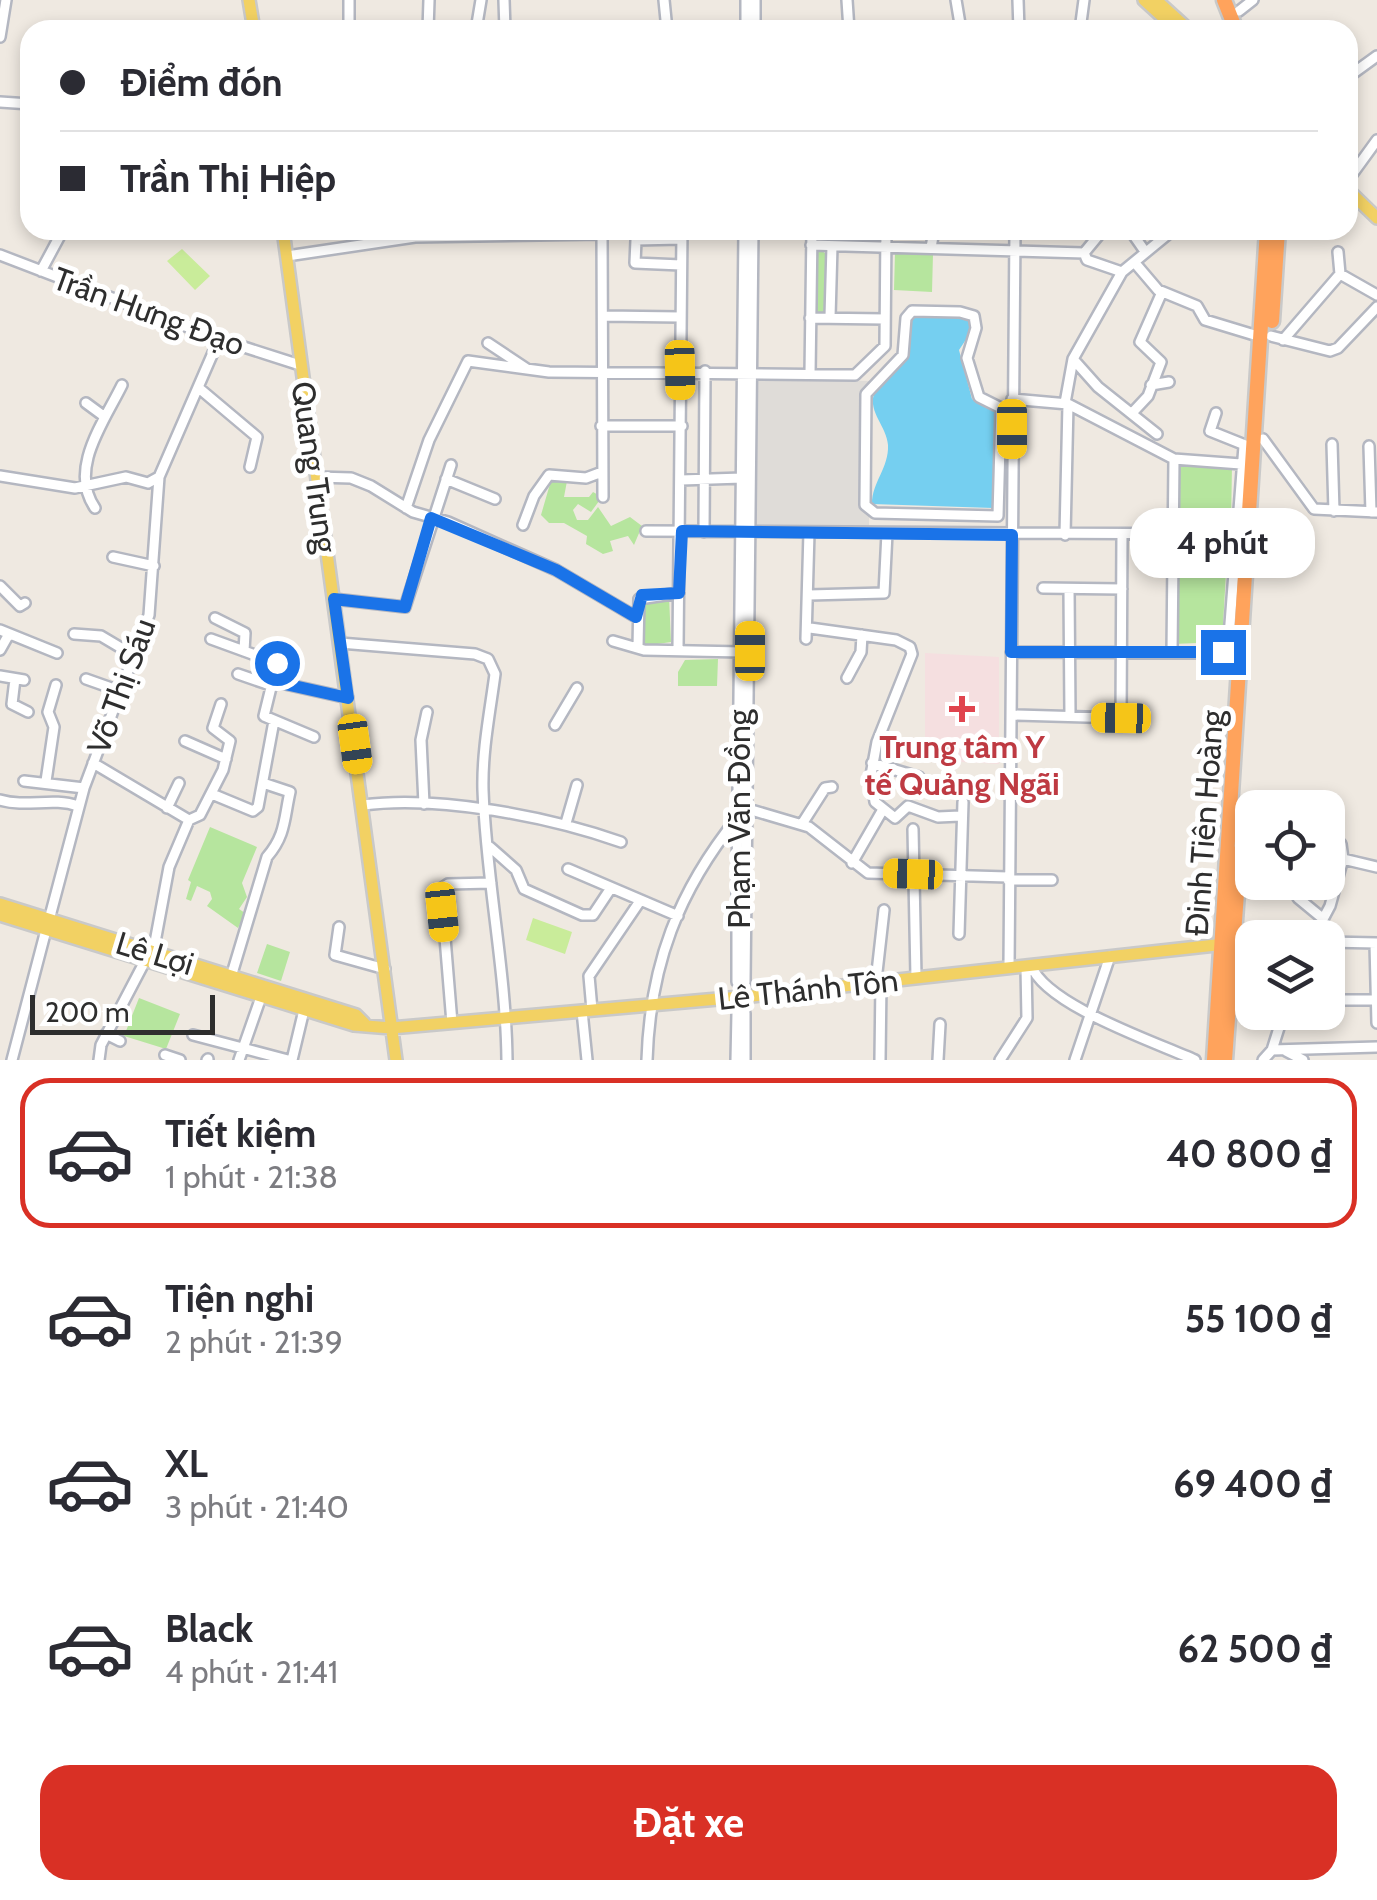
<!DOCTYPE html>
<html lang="vi">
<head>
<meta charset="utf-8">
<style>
	body { margin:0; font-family:Cabin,sans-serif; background:#f2f2f3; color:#2b2b33; height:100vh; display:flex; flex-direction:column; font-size:38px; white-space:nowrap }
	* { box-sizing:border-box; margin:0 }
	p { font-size:32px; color:#7c7c81 }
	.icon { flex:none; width:55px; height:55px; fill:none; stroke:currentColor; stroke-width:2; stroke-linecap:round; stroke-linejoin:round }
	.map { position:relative; height:1060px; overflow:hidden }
	.details { display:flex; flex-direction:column; background:#fff; flex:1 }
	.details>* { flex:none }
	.top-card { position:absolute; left:20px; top:20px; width:1338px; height:220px; border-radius:30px; box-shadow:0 5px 15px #0003; display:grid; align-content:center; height:220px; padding:0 40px; background:#fff }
	.buttons { position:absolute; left:1235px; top:790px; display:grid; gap:20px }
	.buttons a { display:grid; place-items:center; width:110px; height:110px; border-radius:20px; background:#fff; box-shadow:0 5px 15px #0003; font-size:50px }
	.scale { position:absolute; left:30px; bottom:25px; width:185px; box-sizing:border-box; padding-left:10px; border:5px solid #2e2e2e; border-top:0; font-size:28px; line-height:35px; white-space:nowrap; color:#2e2e2e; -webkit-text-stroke:8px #fff; paint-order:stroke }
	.end { position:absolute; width:45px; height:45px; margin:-22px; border:12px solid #1a73e8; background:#fff; box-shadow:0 0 0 5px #fff }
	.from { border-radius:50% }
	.bubble { position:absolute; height:70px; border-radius:30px; background:#fff; box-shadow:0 5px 15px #0003; font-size:32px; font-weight:700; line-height:70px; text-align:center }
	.car { position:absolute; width:30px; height:60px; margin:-30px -15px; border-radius:12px; box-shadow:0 0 8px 2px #0007; background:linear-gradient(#f5c518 24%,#345 0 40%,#f5c518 0 76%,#345 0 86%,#f5c518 0) }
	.top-card b { display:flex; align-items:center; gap:35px; height:95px; font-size:38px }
	.top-card b+b { border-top:2px solid #e1e1e2 }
	.top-card i { width:25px; height:25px; background:#2b2b33 }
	ul { padding:18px 0 0; list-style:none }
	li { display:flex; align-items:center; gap:30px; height:150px; margin:0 20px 15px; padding:0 20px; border:5px solid transparent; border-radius:30px }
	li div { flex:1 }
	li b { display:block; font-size:38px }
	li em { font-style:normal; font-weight:700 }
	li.selected { border-color:#d93025 }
	li>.icon { width:90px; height:90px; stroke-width:1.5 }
	.button { display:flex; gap:20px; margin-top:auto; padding:20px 40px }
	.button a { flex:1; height:115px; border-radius:30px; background:#d93025; color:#fff; font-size:40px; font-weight:700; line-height:115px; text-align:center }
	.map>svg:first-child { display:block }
	.medical { fill:#f5dfe0 }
	.green { fill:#b6e59e }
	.pitch { fill:#c9ec9a }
	.plaza { fill:#dfdcd8 }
	.water { fill:#75cff0 }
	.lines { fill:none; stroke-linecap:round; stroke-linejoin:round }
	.minor-casing { stroke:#b4b7c1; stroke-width:14 }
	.major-casing { stroke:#c9c9c9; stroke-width:16 }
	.highway-casing { stroke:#c9c9c9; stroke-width:19 }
	.minor { stroke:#fff; stroke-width:9 }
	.major { stroke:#f2d163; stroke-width:11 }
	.highway { stroke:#ffa35c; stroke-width:14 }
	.route { stroke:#1a73e8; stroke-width:12 }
	.health-dot { fill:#e0444e; stroke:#fff; stroke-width:4 }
	.labels { text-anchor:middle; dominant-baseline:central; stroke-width:10; stroke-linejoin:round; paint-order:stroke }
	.street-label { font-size:32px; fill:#2e2e2e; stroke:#fff }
	.health-label { font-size:32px; font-weight:bold; fill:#be3a42; stroke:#fff }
</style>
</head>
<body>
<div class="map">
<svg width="1377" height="1060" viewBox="0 0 1377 1060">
	<rect width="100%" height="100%" fill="#efe9e1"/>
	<path class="medical" d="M925,653L999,657V764L943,761L942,765L925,760Z"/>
	<path class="green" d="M820,249L827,255L826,310L819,315L813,311L814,254Z
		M895,253L933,254L932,292L894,290Z
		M1177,464L1232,465L1231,525L1175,523Z
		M552,477L567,481L564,497H589L593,492L602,497L591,512L578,504L573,510L577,520H588L598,507L611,526L630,517L642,526L634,545L628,536L610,541L613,551L603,554L586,544L587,536L564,523H549L541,515Z
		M1174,538H1228L1222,642L1173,644Z
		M669,596L671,642L637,647L638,597Z
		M718,659L717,686H678V672L685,660Z
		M210,827L257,847L242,883L247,897L239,909L245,913L238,928L207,906L212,899L210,892L197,886L191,901L186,899L191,882L188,880Z
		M267,944L290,952L281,981L257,973Z
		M139,998L180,1014L166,1049L124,1036Z"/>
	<path class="pitch" d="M182,249L210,276L195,290L167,261Z
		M533,918L572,932L565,954L526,940Z"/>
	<path class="plaza" d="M757,379L870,381L869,527L754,525Z"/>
	<path class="water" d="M916,317L969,318L971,332L959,350L972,399L995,412L993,508L872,504C872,482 889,468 888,445C887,427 868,412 874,394C886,360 911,368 911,320Z"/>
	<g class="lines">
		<g class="minor-casing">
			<path id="minor" d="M504,0L505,30
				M664,0L667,30
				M847,0L849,30
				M956,0L961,30
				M1018,0L1019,30
				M1239,11L1253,0
				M349,30V0
				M428,30L429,0
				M476,30L481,0
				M746,30V0
				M755,30V0
				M1080,30L1084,0
				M0,37L6,0
				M1348,77L1377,56
				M0,102L30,104
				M1348,180L1377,140
				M186,230V231
				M602,230L603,497
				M1130,230L1144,250
				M811,245L1084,253
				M931,248L934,230
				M1338,252L1340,274
				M1084,253L1087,260L1122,272
				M1084,253L1103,230
				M0,255L219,339L300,365
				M287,256L415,237L602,234
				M1135,263L1158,290L1197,306L1205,320L1261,337
				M681,265L635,263L636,240L681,239
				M41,271L63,230
				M912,311L960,312L974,316L976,328L967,358L979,397L1001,408L998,516L875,513L865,505L866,394L903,355L906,318Z
				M603,316L680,317
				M830,317L832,246
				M810,318L885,319
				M1271,336L1330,351L1338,348L1377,307
				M1283,340L1340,274L1377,295
				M488,343L527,369
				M1073,359L1098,387L1157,434
				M810,374L812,230
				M1151,385L1169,382
				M200,389L257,437L250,467
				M1012,399L1068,404L1174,459L1241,464
				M86,403L105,417
				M1065,403L1073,359L1122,272L1173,230
				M1133,412L1148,396L1161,362L1140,342L1162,292
				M1216,413L1210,431L1250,447
				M601,426H682
				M1263,439L1314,509L1377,512
				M1332,444L1334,511
				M1369,446L1371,512
				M0,476L75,488L126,477L148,483L159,477
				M317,477L351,478L371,486L413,512L448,522L556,570L636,617
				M446,479L495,499
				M681,480L742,478
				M95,508C68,469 104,422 122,385
				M406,508L429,440L468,361L549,372L855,375L885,346L886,230
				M523,525L534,496L549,475L586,478L602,472
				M646,531L1237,534
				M704,532L705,371
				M1065,535L1068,404
				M113,557L154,566
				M0,586L20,606L25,603
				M1043,588L1122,589
				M1069,589L1070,716
				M809,595L884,593L887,533
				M334,599L405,607L451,465
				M215,618L245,633L244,651
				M810,628L896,640L910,647L912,654L877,742L871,775L875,802L895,818L908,806L938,817L960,816
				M0,630L57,653
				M74,634L101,636L133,655
				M211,639L277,663L264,716L314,737
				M806,639L809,532
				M613,641L644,650L742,652
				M340,643L475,654L488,659L495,674C490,712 482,751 483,790C486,880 506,969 507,1060
				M638,647L639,599L679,593
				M678,649L682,230
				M0,650L9,634
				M1011,652L1218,653L1228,649L1244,446
				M1172,653L1174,459
				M238,674L273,686
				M0,676L24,680
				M847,678L861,652L862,635
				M15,679L12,704L28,712
				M86,679L120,691
				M276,682L348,698
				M1013,715L1121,718L1122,534
				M555,725L577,688
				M185,741L226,759
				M93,763L189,820
				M872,763L919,777
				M24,781L84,788
				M46,781L54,727L48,712L56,685
				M212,794L253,811L258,807L274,721
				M0,800C27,808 52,797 78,806
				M424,804L421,740L427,712
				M363,805C439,795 550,817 621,842
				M167,808L179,783
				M748,809L809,827L868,873L1008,877
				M1241,815L1252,817
				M1328,822L1330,836L1341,844L1343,859
				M566,823L577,785
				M802,824L825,788L832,787
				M913,829L916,977
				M490,847L516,870L524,889L582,915H593L611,888
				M852,863L882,811
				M568,869L678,916
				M1008,880H1052
				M1298,898L1321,917
				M49,920L84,788L149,615L159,477L219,339
				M339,927L335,955L385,969
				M959,934L963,802
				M1236,938L1252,939
				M1313,938L1330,906L1343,859L1377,867
				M1328,942L1377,943
				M1375,943L1377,1023
				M153,953L169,867L189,820L200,815L223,770L230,741L213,728L221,704
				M1031,965C1045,1005 1155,1042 1195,1060
				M1009,967L1015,230
				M231,977L267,857C286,835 284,818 290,792L266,784
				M876,981L884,910
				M742,986L737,982V886L744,230
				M1328,1000H1377
				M741,1009L745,1013V1060
				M592,1010L589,976L640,901
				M582,1011L587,1060
				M452,1023L441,889L448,884L491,883
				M106,1034L120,1041
				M193,1035L288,1060
				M1272,1050L1284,1012
				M1286,1051L1303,1060
				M165,1055L180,1060
				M12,1060L46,930
				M99,1060L101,1045L145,961
				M207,1060L208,1059
				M239,1060L261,997
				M292,1060L304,1010
				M647,1060C650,965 678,891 738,817
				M736,1060L737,1013L745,982L753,230
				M880,1060L881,981
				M938,1060L940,1024
				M1000,1060L1027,1018L1026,967
				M1075,1060L1110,956
				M1263,1060L1272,1050L1377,1047"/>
		</g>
		<g class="major-casing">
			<path id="major" d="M249,0L254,30
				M1144,0L1177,30
				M1156,0L1189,30
				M1348,190L1377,218
				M283,230L396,1060
				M0,904L356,1015L364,1023
				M0,915L354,1025L391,1028L752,996L1225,944"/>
		</g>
		<g class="highway-casing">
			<path id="highway" d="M1224,0L1236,30
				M1272,321L1278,230
				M1214,1060L1267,230
				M1225,1060L1240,851"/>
		</g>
		<use href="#minor" class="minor"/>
		<use href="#major" class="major"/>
		<use href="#highway" class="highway"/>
	</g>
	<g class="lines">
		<path class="route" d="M277,663L276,682L348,698L334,599L405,607L431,518L556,570L636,617L642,595L679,593L682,531L1012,535L1011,652H1223"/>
	</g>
	<path class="health-dot" d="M957 694h10v10h10v10h-10v10h-10v-10h-10v-10h10z"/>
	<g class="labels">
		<g class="street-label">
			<text transform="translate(149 311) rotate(20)">Trần Hưng Đạo</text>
			<text transform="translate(315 467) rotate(82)">Quang Trung</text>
			<text transform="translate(121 686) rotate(-70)">Võ Thị Sáu</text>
			<text transform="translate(738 819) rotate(-90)">Phạm Văn Đồng</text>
			<text transform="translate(1204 823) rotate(-86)">Đinh Tiên Hoàng</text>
			<text transform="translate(155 953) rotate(17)">Lê Lợi</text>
			<text transform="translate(808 989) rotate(-6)">Lê Thánh Tôn</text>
		</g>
		<g class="health-label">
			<text x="962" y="746">Trung tâm Y<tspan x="962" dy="37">tế Quảng Ngãi</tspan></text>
		</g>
	</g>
</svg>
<div class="buttons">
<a><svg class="icon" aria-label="locate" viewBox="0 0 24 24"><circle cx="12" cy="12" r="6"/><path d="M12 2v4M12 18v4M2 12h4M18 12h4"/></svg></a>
<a><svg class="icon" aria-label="layers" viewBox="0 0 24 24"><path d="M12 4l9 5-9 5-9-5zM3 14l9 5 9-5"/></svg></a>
</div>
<div class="scale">200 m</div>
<i class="end from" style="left:277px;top:663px"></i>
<i class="end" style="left:1223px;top:652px"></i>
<div class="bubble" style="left:1130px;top:508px;width:185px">4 phút</div>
<i class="car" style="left:680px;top:370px;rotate:179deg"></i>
<i class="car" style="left:1012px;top:429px;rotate:180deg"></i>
<i class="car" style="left:750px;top:651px;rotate:0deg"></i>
<i class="car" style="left:1121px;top:718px;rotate:271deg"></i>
<i class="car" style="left:355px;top:744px;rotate:172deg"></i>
<i class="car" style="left:913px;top:874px;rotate:272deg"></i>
<i class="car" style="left:442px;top:912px;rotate:174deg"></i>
<div class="top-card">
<b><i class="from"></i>Điểm đón</b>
<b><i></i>Trần Thị Hiệp</b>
</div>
</div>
<section class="details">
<ul>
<li class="selected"><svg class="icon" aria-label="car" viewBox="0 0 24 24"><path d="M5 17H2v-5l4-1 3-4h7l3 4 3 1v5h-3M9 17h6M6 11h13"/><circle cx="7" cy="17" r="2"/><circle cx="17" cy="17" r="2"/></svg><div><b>Tiết kiệm</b><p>1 phút · 21:38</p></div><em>40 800 ₫</em></li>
<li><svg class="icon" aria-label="car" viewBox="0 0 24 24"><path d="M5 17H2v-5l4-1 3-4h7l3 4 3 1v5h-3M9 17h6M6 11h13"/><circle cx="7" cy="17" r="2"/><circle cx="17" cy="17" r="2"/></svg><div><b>Tiện nghi</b><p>2 phút · 21:39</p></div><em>55 100 ₫</em></li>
<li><svg class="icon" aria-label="car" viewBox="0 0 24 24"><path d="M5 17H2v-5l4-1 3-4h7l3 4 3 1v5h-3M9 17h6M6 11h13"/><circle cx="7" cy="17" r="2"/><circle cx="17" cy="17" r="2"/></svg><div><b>XL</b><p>3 phút · 21:40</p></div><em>69 400 ₫</em></li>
<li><svg class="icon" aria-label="car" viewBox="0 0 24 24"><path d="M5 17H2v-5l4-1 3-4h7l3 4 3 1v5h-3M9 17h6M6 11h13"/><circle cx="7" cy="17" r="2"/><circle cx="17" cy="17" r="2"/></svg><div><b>Black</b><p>4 phút · 21:41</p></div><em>62 500 ₫</em></li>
</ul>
<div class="button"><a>Đặt xe</a></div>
</section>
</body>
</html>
